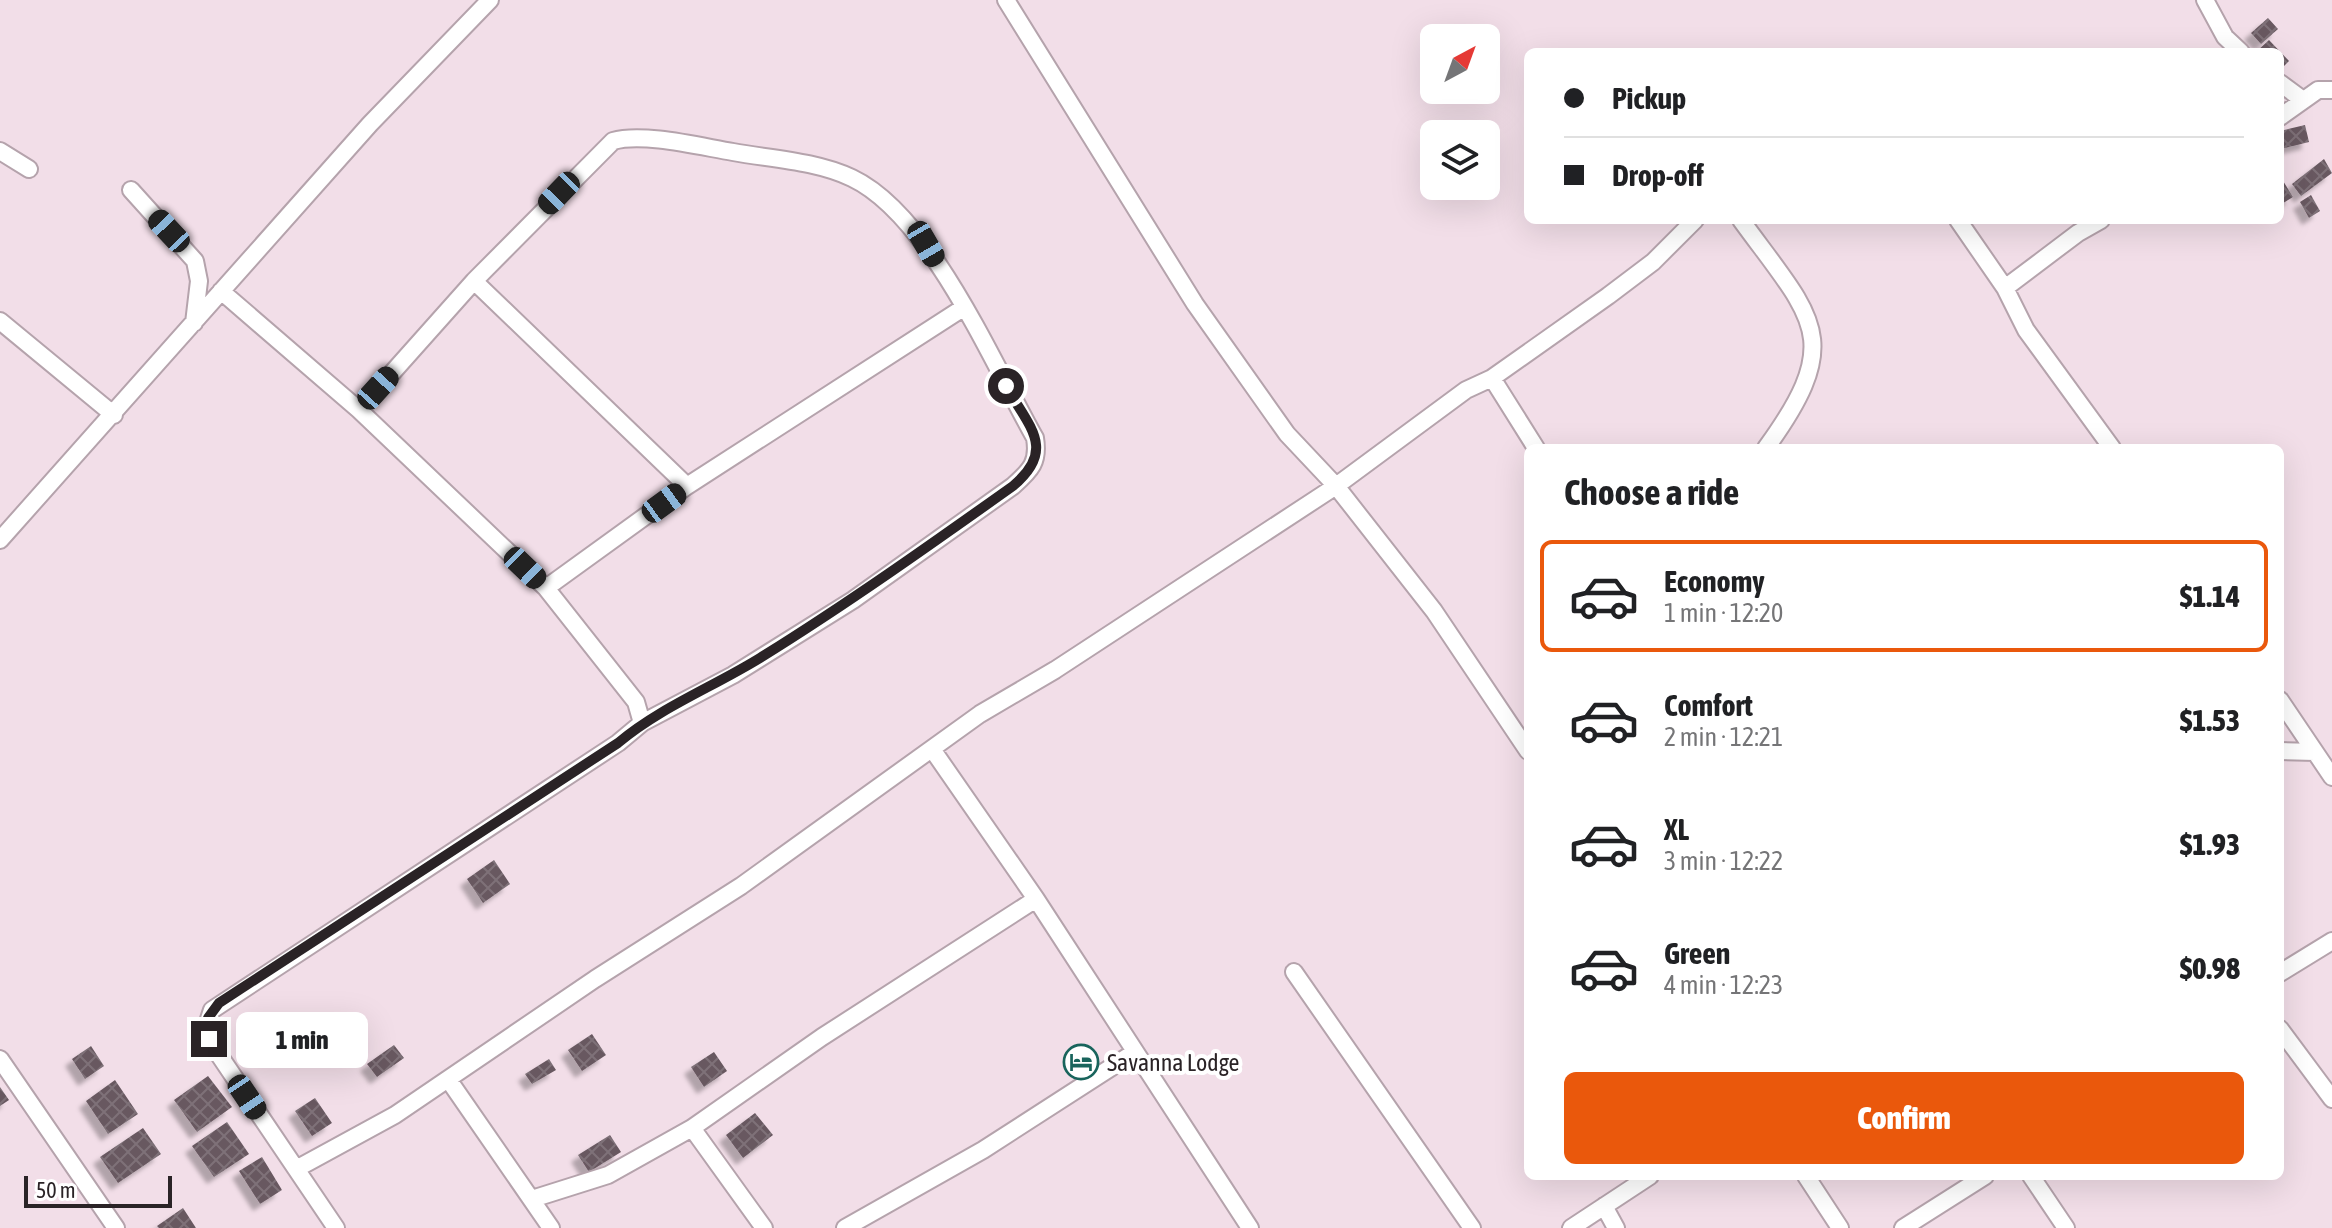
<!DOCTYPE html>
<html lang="en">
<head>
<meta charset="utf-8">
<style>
	body { margin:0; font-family:"Asap Condensed",sans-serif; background:#f6f6f6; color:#202124; height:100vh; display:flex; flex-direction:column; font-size:30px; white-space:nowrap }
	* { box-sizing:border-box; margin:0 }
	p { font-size:26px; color:#757577 }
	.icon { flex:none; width:44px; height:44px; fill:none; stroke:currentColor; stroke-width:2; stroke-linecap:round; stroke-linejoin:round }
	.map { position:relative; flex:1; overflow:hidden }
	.panel { position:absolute; left:1524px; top:444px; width:760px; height:736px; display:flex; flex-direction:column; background:#fff; border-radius:12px; box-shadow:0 8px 32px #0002 }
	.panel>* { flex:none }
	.guide { position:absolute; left:1524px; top:48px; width:760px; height:176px; border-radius:12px; box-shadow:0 8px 32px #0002; display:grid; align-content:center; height:176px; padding:0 40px; background:#fff }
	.needle { width:52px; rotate:41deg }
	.buttons { position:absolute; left:1420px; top:24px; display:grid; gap:16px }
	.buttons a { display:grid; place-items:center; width:80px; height:80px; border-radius:12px; background:#fff; box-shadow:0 8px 32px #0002; font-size:40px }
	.scale { position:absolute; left:24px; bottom:20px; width:148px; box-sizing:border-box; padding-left:8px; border:4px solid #2a2326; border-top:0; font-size:22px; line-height:28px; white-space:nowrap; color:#2a2326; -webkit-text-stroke:6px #fff; paint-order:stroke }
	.end { position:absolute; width:36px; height:36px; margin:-18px; border:10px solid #2a2326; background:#fff; box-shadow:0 0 0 4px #fff }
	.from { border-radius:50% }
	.bubble { position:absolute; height:56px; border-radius:12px; background:#fff; box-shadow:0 8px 32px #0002; font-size:26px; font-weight:800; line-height:56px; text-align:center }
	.car { position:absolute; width:24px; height:48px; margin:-24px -12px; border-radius:10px; box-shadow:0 0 6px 2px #0007; background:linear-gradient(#222 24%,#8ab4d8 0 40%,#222 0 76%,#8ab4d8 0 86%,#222 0) }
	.guide b { display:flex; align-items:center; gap:28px; height:76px; font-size:30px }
	.guide b+b { border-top:2px solid #e0e0e0 }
	.guide i { width:20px; height:20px; background:#202124 }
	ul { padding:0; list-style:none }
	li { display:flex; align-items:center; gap:24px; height:112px; margin:0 16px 12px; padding:0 24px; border:4px solid transparent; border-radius:12px }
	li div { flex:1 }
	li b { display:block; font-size:30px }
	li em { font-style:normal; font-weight:800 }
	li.on { border-color:#ea580c }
	li>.icon { width:72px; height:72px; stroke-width:1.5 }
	h2 { padding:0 40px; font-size:36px; line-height:96px }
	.action { display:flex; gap:16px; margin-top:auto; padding:16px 40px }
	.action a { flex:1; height:92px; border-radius:12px; background:#ea580c; color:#fff; font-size:32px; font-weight:800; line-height:92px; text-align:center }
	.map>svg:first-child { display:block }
	.building { fill:url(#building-cross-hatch); filter:url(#shadow) }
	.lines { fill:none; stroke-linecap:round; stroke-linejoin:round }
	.street-casing { stroke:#b5a3ac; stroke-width:20 }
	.street { stroke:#fff; stroke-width:16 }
	.route { stroke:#2a2326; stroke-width:10 }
	.labels { text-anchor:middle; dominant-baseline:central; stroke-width:8; stroke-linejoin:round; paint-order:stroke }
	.poi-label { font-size:24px; fill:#2a2326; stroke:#fff; text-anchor:start }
</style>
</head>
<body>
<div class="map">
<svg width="2332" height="1228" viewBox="0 0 2332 1228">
	<defs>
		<pattern id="building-cross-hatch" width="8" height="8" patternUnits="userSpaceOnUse" patternTransform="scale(2)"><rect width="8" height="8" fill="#685860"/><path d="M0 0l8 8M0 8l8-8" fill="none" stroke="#7e7178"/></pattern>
		<filter id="shadow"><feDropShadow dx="-7" dy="7" stdDeviation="2" flood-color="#0004"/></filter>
	</defs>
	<rect width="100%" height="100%" fill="#f2dee8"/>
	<path class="building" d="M2268,18L2278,29L2261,44L2251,33Z
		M2269,40L2289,61L2280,70V52H2256Z
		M2305,125L2309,142L2281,149L2280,131Z
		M2324,159L2332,173L2301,196L2292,184Z
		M2280,176L2293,197L2280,205Z
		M2311,195L2320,211L2309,218L2300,202Z
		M494,860L510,884L483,903L467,879Z
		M592,1034L606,1055L582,1071L568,1050Z
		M394,1045L404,1058L377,1077L367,1064Z
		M91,1046L104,1066L85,1079L72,1059Z
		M714,1052L727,1071L704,1087L691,1067Z
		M549,1059L556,1070L532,1084L525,1074Z
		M208,1076L232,1107L197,1132L174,1100Z
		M115,1080L138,1114L108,1134L86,1101Z
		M0,1087L9,1100L0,1106Z
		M315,1098L332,1123L312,1136L295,1111Z
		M755,1113L773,1135L743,1158L726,1135Z
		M227,1122L249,1154L214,1177L192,1146Z
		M143,1128L161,1154L118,1183L100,1157Z
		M610,1135L621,1152L589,1172L578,1155Z
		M262,1157L282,1190L260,1204L239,1171Z
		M183,1208L196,1228H159L157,1226Z"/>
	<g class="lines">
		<g class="street-casing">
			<path id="street" d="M1006,0L1195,304L1287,434L1336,486L1434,611L1528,751
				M2205,0L2225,37L2241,52
				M2280,83L2303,100
				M2280,117L2318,90H2332
				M0,151L29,169
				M131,190L195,261L199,281L194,323
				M1741,220C1813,319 1846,338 1766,448
				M1958,220L2005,288L2026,330L2112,448
				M474,281L687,486
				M2005,288L2078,233L2101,220
				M221,291L359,410L546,588L636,702L642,723L618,743L212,1010L207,1025L215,1049L336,1228
				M0,321L114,415
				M1492,378L1536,448
				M359,410L474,281L613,141C643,132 702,147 733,152C772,159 816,161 852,178C930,215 992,362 1035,438C1039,462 1031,470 1013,486L853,600L733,675L642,723
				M0,540L370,124L490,0
				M546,588L687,486L963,308
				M2280,700L2332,777
				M932,749L1036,899L1250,1228
				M2280,751L2315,752
				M1294,972L1472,1228
				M2280,973L2332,941
				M2280,1029L2332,1099
				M0,1059L116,1228
				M448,1079L551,1228
				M692,1128L764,1228
				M296,1169L395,1115L595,979L741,886L980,714L1055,670L1336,486L1466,390L1492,378L1608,296L1653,262L1695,220
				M1806,1176L1840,1228
				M2031,1176L2066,1228
				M532,1199L608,1175L692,1128L822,1037L1036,899
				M1604,1206L1616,1228
				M845,1228L983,1150L1135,1052
				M1571,1228L1650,1176
				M1903,1228L1985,1176"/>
		</g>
		<use href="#street" class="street"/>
	</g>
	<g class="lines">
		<path class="route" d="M209,1039L208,1018L219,1003L618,743C661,707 713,687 760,658C847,604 930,545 1013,486C1057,449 1029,427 1006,386"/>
	</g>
	<defs>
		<g id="hotel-ring" transform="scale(1.8)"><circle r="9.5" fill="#fff" stroke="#19645c" stroke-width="1.5"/><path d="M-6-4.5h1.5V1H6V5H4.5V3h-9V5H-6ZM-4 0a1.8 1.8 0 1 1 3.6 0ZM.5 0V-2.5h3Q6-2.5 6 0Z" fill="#19645c"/></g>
	</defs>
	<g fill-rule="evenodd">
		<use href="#hotel-ring" x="1081" y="1062"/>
	</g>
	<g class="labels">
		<g class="poi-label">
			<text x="1107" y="1062">Savanna Lodge</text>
		</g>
	</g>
</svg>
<div class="buttons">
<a><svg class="needle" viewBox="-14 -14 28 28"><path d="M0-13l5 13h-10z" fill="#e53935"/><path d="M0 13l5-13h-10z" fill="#757577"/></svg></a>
<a><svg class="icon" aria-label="layers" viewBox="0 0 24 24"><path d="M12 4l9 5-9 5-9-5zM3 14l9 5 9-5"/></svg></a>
</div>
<div class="scale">50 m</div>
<i class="end from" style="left:1006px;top:386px"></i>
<i class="end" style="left:209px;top:1039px"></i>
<div class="bubble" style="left:236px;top:1012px;width:132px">1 min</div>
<i class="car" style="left:559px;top:193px;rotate:224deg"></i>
<i class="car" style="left:169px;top:231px;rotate:317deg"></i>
<i class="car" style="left:926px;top:244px;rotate:150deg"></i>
<i class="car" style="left:378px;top:388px;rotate:42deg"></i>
<i class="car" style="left:664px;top:503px;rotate:54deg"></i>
<i class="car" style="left:525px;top:568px;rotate:134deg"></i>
<i class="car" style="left:247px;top:1097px;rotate:146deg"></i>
<div class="guide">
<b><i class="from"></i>Pickup</b>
<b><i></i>Drop-off</b>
</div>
<section class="panel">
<h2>Choose a ride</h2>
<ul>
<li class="on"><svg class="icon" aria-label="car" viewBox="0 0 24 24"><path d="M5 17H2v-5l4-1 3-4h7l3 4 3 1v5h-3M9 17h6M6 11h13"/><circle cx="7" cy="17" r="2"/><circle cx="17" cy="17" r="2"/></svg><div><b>Economy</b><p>1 min · 12:20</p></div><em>$1.14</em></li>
<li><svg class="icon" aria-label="car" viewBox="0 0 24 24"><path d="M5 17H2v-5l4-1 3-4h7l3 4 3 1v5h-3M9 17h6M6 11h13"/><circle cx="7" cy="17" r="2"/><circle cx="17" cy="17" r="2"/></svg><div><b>Comfort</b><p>2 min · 12:21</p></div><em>$1.53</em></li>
<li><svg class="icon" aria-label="car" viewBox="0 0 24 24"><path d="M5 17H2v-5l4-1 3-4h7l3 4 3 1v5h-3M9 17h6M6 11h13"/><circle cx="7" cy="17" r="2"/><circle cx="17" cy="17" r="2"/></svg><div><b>XL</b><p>3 min · 12:22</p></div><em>$1.93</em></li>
<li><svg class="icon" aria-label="car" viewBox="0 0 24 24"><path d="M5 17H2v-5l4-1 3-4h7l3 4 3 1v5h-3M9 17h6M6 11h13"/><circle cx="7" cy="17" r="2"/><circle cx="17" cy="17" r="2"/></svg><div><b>Green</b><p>4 min · 12:23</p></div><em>$0.98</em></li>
</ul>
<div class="action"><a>Confirm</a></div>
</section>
</div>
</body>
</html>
